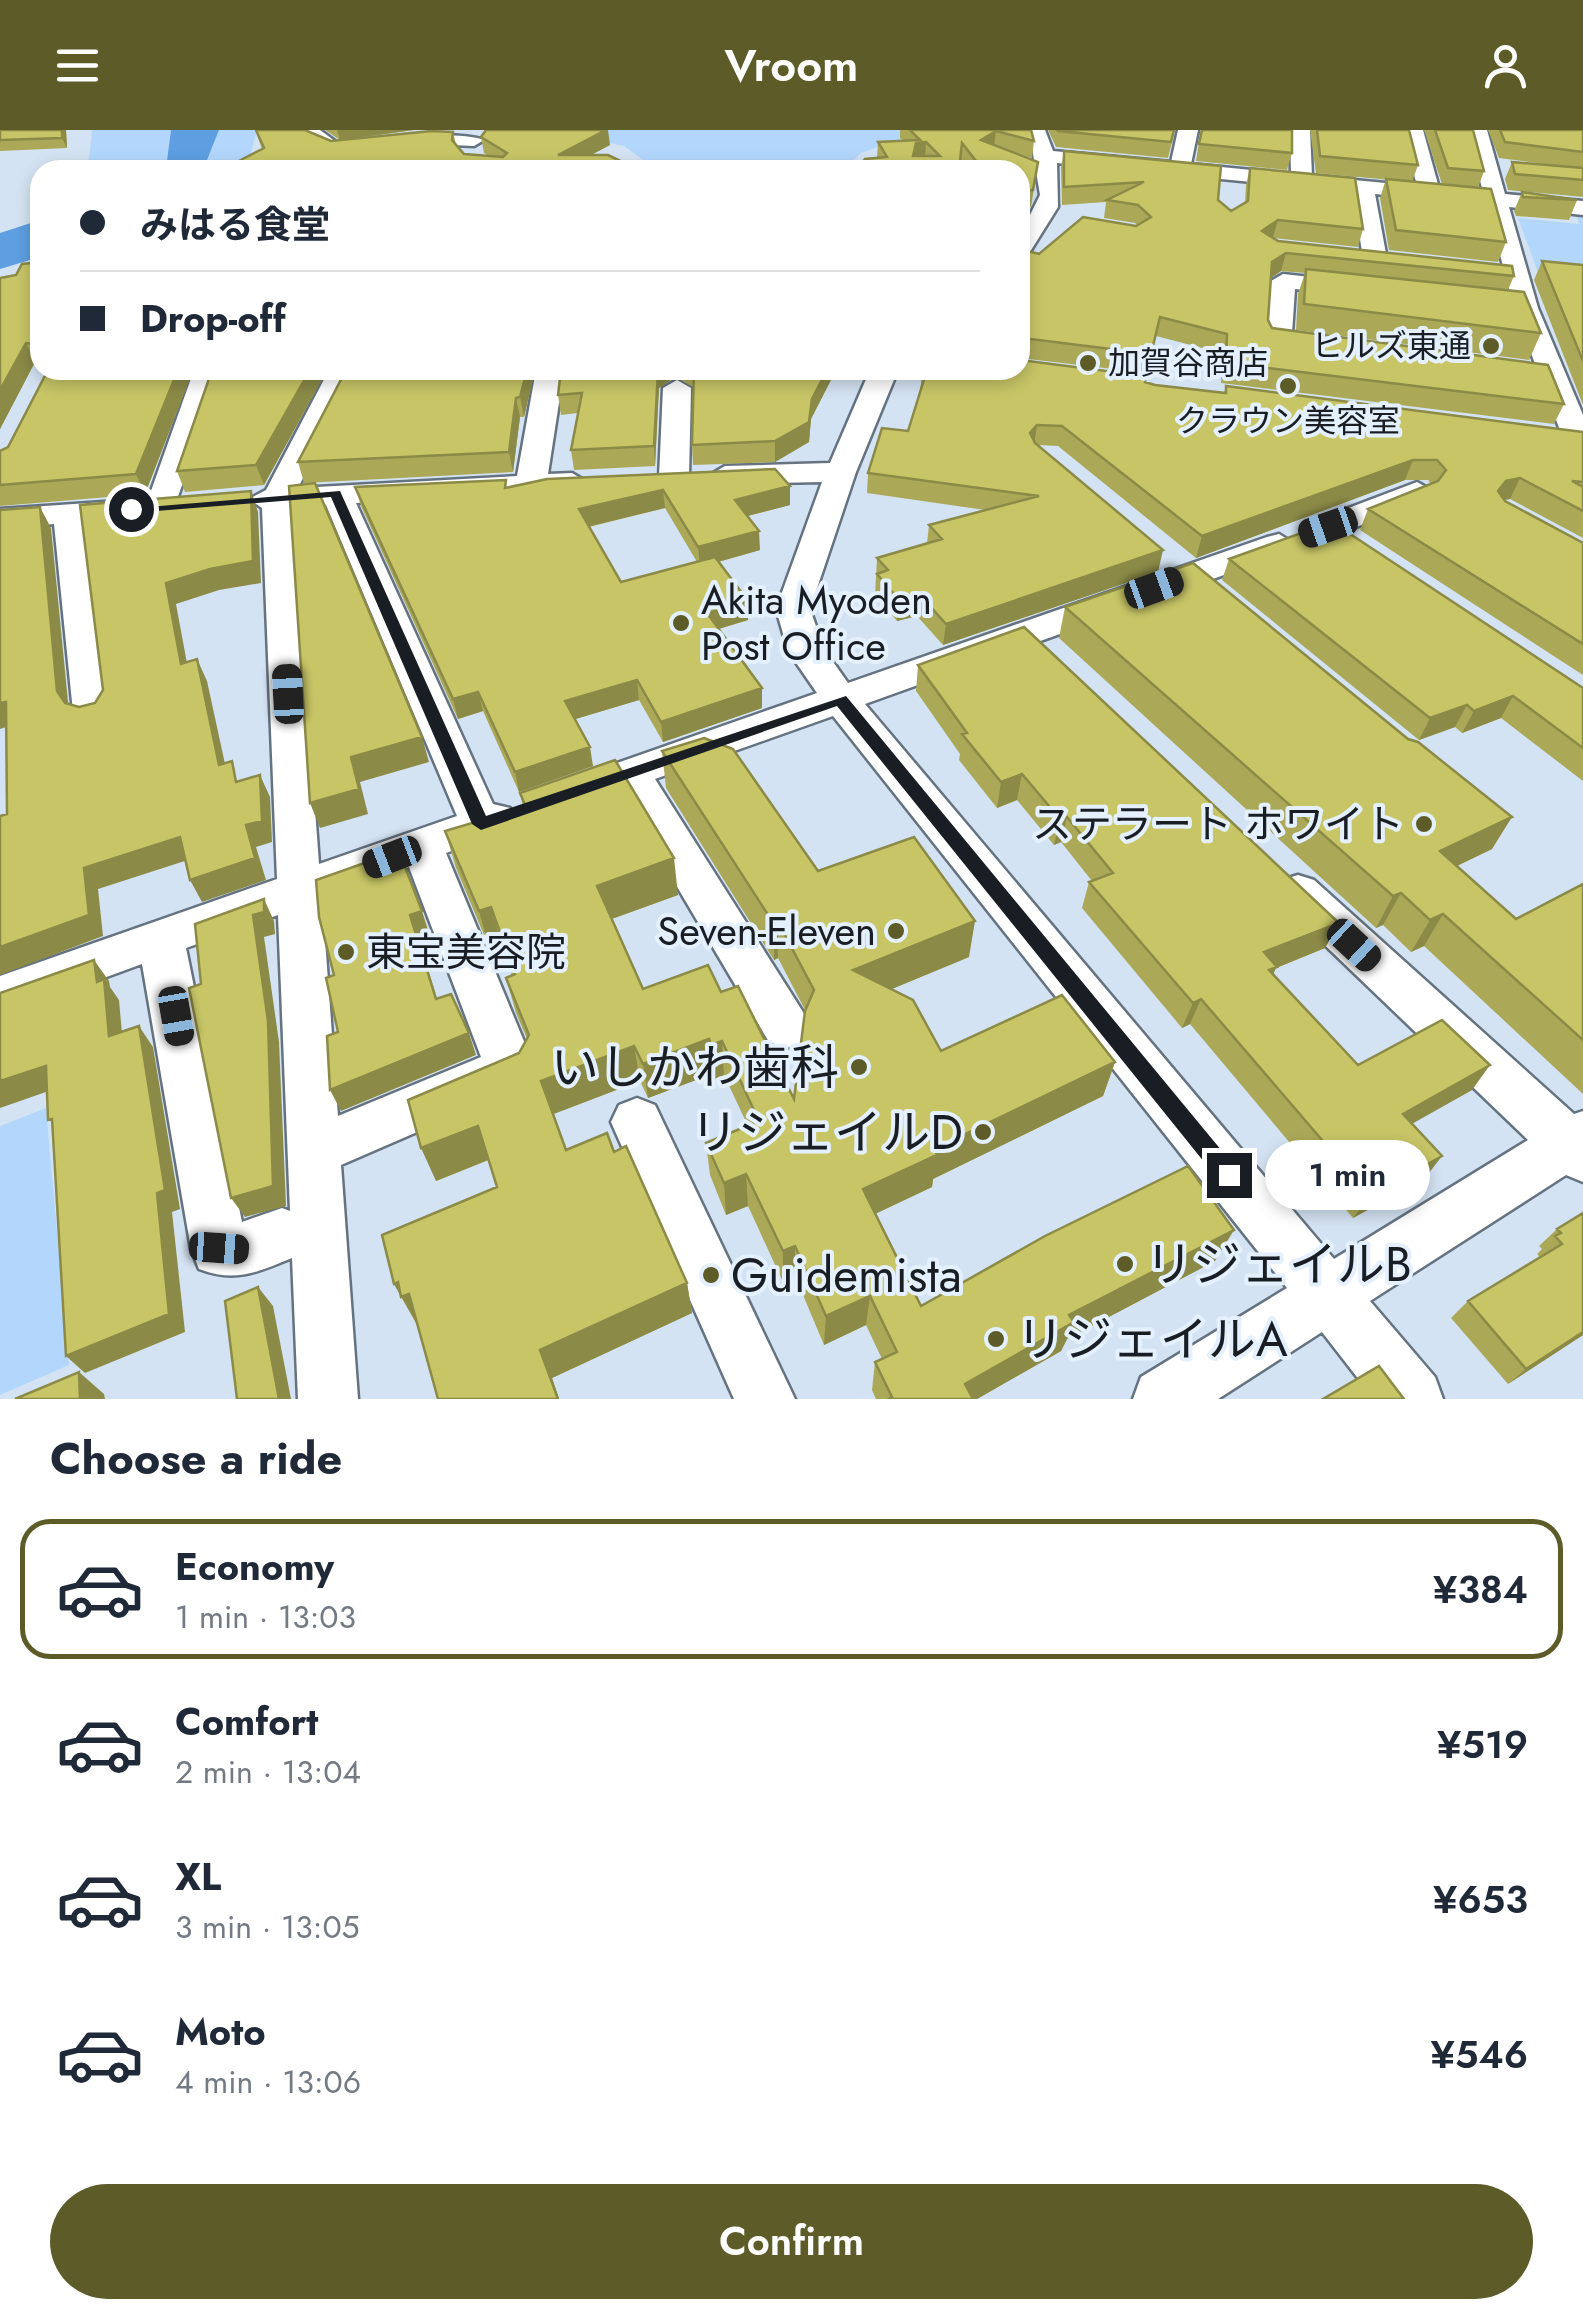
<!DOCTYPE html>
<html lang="en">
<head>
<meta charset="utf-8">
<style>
	body { margin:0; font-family:Jost,"Noto Sans JP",sans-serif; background:#f6f6f7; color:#1f2937; height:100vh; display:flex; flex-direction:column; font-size:38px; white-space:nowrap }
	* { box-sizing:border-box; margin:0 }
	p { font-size:32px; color:#747a83 }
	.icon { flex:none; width:55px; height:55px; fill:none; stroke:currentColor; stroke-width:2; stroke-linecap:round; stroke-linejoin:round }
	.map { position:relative; height:1269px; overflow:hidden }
	.sheet { display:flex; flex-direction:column; background:#fff; flex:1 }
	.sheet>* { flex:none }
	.banner { position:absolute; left:30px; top:30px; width:1000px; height:220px; border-radius:30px; box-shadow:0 5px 15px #0003; display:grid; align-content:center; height:220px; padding:0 50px; background:#fff }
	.end { position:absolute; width:45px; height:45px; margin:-22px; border:12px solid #191e24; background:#fff; box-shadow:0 0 0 5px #fff }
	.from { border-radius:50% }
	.bubble { position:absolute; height:70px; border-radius:35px; background:#fff; box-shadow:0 5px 15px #0003; font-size:32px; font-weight:600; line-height:70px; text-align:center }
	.car { position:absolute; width:30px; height:60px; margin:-30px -15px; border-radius:12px; box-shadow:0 0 8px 2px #0007; background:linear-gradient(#222 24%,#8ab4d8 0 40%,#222 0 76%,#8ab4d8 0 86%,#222 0) }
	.banner b { display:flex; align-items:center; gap:35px; height:95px; font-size:38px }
	.banner b+b { border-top:2px solid #e0e1e3 }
	.banner i { width:25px; height:25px; background:#1f2937 }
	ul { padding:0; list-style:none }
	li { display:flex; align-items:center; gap:30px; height:140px; margin:0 20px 15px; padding:0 30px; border:5px solid transparent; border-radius:30px }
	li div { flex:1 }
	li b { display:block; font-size:38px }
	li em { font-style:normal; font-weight:600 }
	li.current { border-color:#5d5c28 }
	li>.icon { width:90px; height:90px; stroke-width:1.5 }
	h2 { padding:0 50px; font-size:45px; line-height:120px }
	.cta { display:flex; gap:20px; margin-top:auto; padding:20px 50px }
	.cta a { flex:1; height:115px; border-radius:60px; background:#5d5c28; color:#fff; font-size:40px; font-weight:600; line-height:115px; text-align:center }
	header { display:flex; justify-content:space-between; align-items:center; height:130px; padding:0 50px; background:#5d5c28; color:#fff; font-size:45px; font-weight:600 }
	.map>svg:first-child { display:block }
	.green { fill:#b3d7fc }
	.water { fill:#5d9fe1 }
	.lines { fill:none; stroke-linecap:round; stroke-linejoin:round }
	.minor-casing { stroke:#657381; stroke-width:5 }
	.minor { fill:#fff; fill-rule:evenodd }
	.wall { fill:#aba958; fill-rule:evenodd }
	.shaded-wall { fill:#8b8a47 }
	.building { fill:#c7c566; stroke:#8b8a47; stroke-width:2.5; fill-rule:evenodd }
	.route { fill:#191e24 }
	.poi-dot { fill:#5d5c28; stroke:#e4f0fd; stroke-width:4 }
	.labels { text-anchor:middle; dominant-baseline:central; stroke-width:8; stroke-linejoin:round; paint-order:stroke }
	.far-poi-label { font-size:32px; fill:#191e24; stroke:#e4f0fd; text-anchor:end }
	.poi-label { font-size:40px; fill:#191e24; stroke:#e4f0fd; text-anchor:start }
	.near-poi-label { font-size:48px; fill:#191e24; stroke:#e4f0fd; text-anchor:start }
</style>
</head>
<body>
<header><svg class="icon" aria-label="menu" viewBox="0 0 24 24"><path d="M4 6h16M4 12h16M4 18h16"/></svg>Vroom<svg class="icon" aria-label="person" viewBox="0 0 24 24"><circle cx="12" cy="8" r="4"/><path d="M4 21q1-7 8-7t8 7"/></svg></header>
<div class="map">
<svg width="1583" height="1269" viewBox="0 0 1583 1269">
	<rect width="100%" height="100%" fill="#d4e3f3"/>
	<path class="green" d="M92,0H171L166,38L71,40L89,29Z
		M219,0H257L248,34L241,40H203Z
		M589,0H912L908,7L861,23L845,40H648L650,35L624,16L595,10Z
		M1574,80L1583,81V150L1539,145L1518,88L1579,94Z
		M46,978L69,1235L0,1265V996Z"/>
	<path class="water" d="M171,0H219L203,40H162L166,38Z
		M40,90V127L0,139V103Z"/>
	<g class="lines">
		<g class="minor-casing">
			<path id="minor" d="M299,0H320L339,14C372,8 457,0 484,10L474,16L408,13L339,26L319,21Z
				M1029,0H1045L1053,21L1171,32L1178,0H1198L1191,34L1291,44L1290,0H1310L1312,46L1417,56L1403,0H1423L1439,58L1483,62L1467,0H1487L1505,64L1583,71V85L1509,77L1538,178L1583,285V319L1569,317L1564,311L1514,178L1487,75L1375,64L1387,129L1375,136L1363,129L1353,62L1057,33L1058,77L1028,125L1020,127V105L1040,65Z
				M1283,144L1357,152L1369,159L1357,166L1295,159L1292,203L1332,208L1336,214L1332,220L1279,217L1266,209L1271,151Z
				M194,240H222L172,384L161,386L148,381L133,388L86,392L111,582L106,591L92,595L78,591L73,582L54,394L0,399V379L133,370L146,375Z
				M329,240H357L298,358L517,346L536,240H564L548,344L572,343L587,352L572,361L356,373L493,674L510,678L516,689L510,700L446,723L535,938L528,954L341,1035L358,1269H298L292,1128C258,1142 235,1153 199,1139L191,1119L142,834L0,886V846L277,749L262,378L249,369L266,360ZM326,375L457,686L319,734L293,377ZM409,737L481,927L338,986L322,769ZM278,785L290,1081L282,1078L242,1092L186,818Z
				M870,240H898L856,342L810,479L824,519L848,553L1267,407L1279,404L1295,414L1291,421L865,574L1334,1129L1528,1010L1282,774L1276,762L1282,750L1298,745L1314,750L1574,984L1583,981V1052L1566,1045L1370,1171L1435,1247L1443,1269H1374L1322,1202L1218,1269H1133L1141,1247L1287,1158L833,586L655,649L803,882L810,897L803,912L786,918L769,912L621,662L574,678L560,673L554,663L560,653L817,563L788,521L776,479L822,352L725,354L710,345L725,336L830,333Z
				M677,250L691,258L689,347L674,356L659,347L663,258Z
				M1417,352L1433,361L1428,368L1339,404H1317L1312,397L1317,390Z
				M637,968L655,975L795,1269H734L611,992L619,975Z"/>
		</g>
		<use href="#minor" class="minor"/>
	</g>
	<path class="wall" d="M0,0H66L67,18L0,21Z
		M255,0H305L331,11L453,2L456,14L464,24L489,26L484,23L481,7L610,15L591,25L639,40H235L233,34L262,19Z
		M325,0H414L340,10Z
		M900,0H1031L1034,11L1032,28L1015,23L1038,32L1031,77L1020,78V40H969L961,30L960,40H857L877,28L878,12L903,11L900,8Z
		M1048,0H1175L1168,28L1056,17Z
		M1201,0H1292V23L1287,40L1196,31Z
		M1310,0H1409L1418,35L1412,52L1316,43Z
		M1424,0H1473L1484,41L1478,58L1442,54Z
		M1488,0H1583V67L1508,60L1505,49L1512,32L1559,36L1499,28Z
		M1064,21L1218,70L1231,81L1245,73L1246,55L1250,38L1363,99L1358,117L1273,108L1278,111L1514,146L1508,160L1541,203L1529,230L1296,200L1298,164L1305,143L1281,141L1271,148L1268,190L1272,198L1564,274L1554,294L1221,253L1222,223L1156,206L1147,243L1020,228V119L1039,124L1137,95L1135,93L1104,88L1106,72L1062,75L1061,37Z
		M1386,49L1506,112L1498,132L1389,120L1380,68Z
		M1522,62L1577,70L1569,90L1516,86L1514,81Z
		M1542,131L1583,135V275L1534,150Z
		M40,132V233L35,232L0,299V148L16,145Z
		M193,240L145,364L0,376V321Z
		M212,240H327L264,355L185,362L177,341Z
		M346,240H535L524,287H520L513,342L304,353L298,332Z
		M561,240H836L811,289L809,312L775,332L693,335L692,315L693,257L675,247L659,258L655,336L574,340L571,320L578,283L561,285L558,265Z
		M922,242L1145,252L1155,255L1224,263L1226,256L1583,302V408L1510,369L1504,370L1583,413V545L1360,400L1368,379L1431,354L1428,350H1405L1196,428L1058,316L1037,315L1158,442L943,515L917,486L897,491L875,465L877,428L927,413L929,395L985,380L867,363L868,343L908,301L920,262Z
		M790,356V375L747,386L760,420L718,432L748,490L719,499L762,558V578L663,612L639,570L575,589L593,636L519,662L483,581L458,589L361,376L355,357ZM665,378L697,432L621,452L589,397Z
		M1229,429L1583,558V651L1501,588L1462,603L1455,597L1419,610L1222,450Z
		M1065,477L1492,719L1457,736L1516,789L1583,754V964L1424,816L1411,822L1383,795L1376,798L1059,508Z
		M918,535L1339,793L1325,818L1276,838L1273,844L1358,935L1472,960L1412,993L1442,1026L1424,1049L1353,1088L1190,894L1182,898L1082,778L1089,752L1092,751L1061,712L1054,715L1017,670L997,678L959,630L960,624L916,561Z
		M662,621L818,741L969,827L891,859L941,921L1115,932L1103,966L933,1049L932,1057L875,1084L921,1176L1215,1131L1067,1209L1061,1221L977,1269H876L872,1260L875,1232L882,1229L866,1195L824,1215L795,1146L783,1152L748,1076L726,1085L710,1045L706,1013L748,996L724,945L714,949L712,944L648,968L640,951L553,984L566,1020L614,1022L687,1153L692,1183L552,1248L559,1269H438L417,1195L394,1154L497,1057L489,1030L436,1051L519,923L527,909L516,883L506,848L512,845L501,813L489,817L456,738L445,701L523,677L520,663L678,765L612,789L643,859L721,862L794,969L805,880L778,828L774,830L666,658Z
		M1583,1083V1205L1508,1254L1451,1188L1468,1171L1540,1127L1537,1124L1542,1119L1539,1116L1557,1099Z"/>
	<path class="shaded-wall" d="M62,0H66L67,18L62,8Z
		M337,0H414L340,10Z
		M606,0H608L610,15L562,40L558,25Z
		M996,1L994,17L981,10Z
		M926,12L925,28L913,26L916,13Z
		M441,32L443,40H354L360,38Z
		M1278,90L1273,107L1257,119L1262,101Z
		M1286,123L1281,141L1267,151L1272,132Z
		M26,213L35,232L0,299V260Z
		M178,240H193L145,364L136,344Z
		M310,240H327L264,355L256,335Z
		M527,240H535L524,287L520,267Z
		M658,240H675V247L659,258L655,336L654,316Z
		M827,240H836L811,289L809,312L775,332V311L812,269Z
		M516,268L520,287L513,342L509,322Z
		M1037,295L1034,315L1030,303Z
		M1413,330L1405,350L1196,428L1202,406Z
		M1520,348L1510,369L1496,371L1498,361L1506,351Z
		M790,356V375L736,389L735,370Z
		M663,360L665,378L582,398L579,379Z
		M251,361L258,382L261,453L219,460L176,474L191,555L181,534L166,453Z
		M40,377L51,398L69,582L57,561Z
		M759,401L760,420L700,437L698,417Z
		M1163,420L1158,442L943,515L946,494Z
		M919,464L917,486L897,491L899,470Z
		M748,471V490L708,502L707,483Z
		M197,529L207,551L230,657L219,635Z
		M637,550L639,570L569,591L565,571Z
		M762,558V578L663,612L661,592Z
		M478,562L483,581L458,589L453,569Z
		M1513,566L1501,588L1462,603L1474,581Z
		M6,572L19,593L0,599V573Z
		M1467,575L1455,597L1419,610L1430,588Z
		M422,607L429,632L360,652L368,684L320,698L310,673L351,627Z
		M590,617L593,636L519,662L515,642Z
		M1022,644L1017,670L997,678L1001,652Z
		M260,645L270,667L272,712L256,717L266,750L202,772L190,750Z
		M1067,687L1061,712L1054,715L1060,689Z
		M1512,687L1492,719L1421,753L1440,721Z
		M180,707L191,729L98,759L103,806L0,845V817L84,738Z
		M674,728L678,765L603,792L597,756Z
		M1401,763L1383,795L1376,798L1393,766Z
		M264,769L274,791L275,804L264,807L279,912L286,1076L245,1087L231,1068L253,785Z
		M491,777L501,813L489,817L479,781Z
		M422,781L429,803L418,807L444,891L410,785Z
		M1443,784L1424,816L1411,822L1430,790Z
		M975,791L969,827L851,876L853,840Z
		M778,792V828L774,830V794Z
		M1339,793L1325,818L1276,838L1265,862L1264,822Z
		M94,830L109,851L110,857L119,870L124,926L109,906L97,852Z
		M1201,869L1190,894L1182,898L1193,873Z
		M139,896L153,917L180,1079L172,1082L185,1202L85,1243L66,1226Z
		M469,903L476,925L341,981L330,960Z
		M709,909L712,944L648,968L643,934Z
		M722,911L724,945L714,949L711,915Z
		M634,916L640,951L551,985L541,951Z
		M1115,932L1103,966L933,1049L932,1057L860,1091L863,1059L934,1019Z
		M1490,935L1472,960L1387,1008L1403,984Z
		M46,936L63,956L0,978V951Z
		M478,996L490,1029L436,1051L421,1018Z
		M1442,1026L1424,1049L1353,1088L1370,1066Z
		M746,1044L748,1076L726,1085L724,1053Z
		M1234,1100L1215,1131L1067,1209L1061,1221L977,1269H961L965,1254L1069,1185Z
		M795,1116V1146L783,1152V1121Z
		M398,1152L409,1164L418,1196L394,1154Z
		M687,1153L692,1183L552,1248L559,1269H558L540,1220Z
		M258,1157L273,1176L291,1269H279Z
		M870,1166L866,1195L824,1215L826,1186Z
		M1583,1202V1205L1508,1254L1526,1239Z
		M79,1242L104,1264L105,1269H80Z"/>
	<path class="building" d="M0,0H62V8L0,10Z
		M256,0H305L331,11L431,1L453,2L452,10L464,24L503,27L507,23L481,7L486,0H606L558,25H608L639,40H438L441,32L360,38L354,40H258L233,34L264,18Z
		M910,0H1031L1034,11L996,1L981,10L1038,32L1033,60H1020V40H1007L1009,35L1005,40H983L962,13L959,40H857L865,29L887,27L878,12L920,10ZM926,12L940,26H913L916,13Z
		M1057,0H1174L1171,12L1058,1Z
		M1202,0H1292V23L1199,14Z
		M1317,0H1409L1418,35L1320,26Z
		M1435,0H1473L1484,41L1448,38Z
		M1500,0H1583V22L1505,12Z
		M1064,21L1221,36L1218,70L1231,81L1248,71L1250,38L1355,48L1363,99L1278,90L1262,101L1278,111L1512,136L1514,146L1286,123L1272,132L1268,190L1272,198L1548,235L1564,274L1226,233L1227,204L1160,187L1151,224L1023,208L1020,215V119L1039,124L1083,87L1136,96L1151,87L1138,75L1107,70L1144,52L1064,57Z
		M1512,32L1583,38V50L1515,44Z
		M1386,49L1491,59L1506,112L1396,100Z
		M1522,62L1577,70L1523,67Z
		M1542,131L1583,135V231Z
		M40,132V215L26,213L0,260V148L16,145L22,134Z
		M1306,139L1524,162L1541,203L1304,174Z
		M1020,230L1146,246L1145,252L1155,255L1226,263V256L1583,302V352L1572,351L1583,357V381L1520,348L1506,351L1498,361L1505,371L1583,413V514L1368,379L1438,351L1446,340L1437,330H1413L1202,406L1062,296L1037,295L1030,303L1035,313L1163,420L946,494L919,464L899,470L877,444L888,440L877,428L942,409L929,395L1039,366L868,343L882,298L908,301L926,243L922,242L923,240H1020Z
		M48,240H178L136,344L0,355V321L8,317Z
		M212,240H310L256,335L177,341Z
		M346,240H527L520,267L516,268L509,322L298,332Z
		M561,240H658L654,316L571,320L582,263L558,265Z
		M694,240H827L812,269L809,292L775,311L692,315Z
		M775,339L790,356L735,370L759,401L698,417L663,360L579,379L621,452L715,427L748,471L707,483L762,558L661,592L637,550L565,571L590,617L515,642L478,562L453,569L355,357L506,350L505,358L547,349Z
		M315,353L422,607L351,627L359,659L310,673L289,356Z
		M251,361L253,431L210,439L166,453L181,534L197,529L219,635L232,631L236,652L260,645L262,691L246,695L255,728L190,750L180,707L84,738L89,785L0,817V686L7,684L6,572L0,573V380L40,377L57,561L65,573L79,577L95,573L103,560L80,375Z
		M1332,392L1583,558V618L1513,566L1474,581L1467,575L1430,588L1229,429Z
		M1193,433L1408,609L1418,612L1512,687L1440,721L1516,789L1583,754V910L1443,784L1430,790L1401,763L1393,766L1065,477Z
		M1024,497L1339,793L1264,822L1277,837L1269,840L1358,935L1442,890L1490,935L1403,984L1442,1026L1370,1066L1201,869L1193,873L1089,752L1113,743L1067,687L1060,689L1022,644L1001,652L962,604L967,603L918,535Z
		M704,608L733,619L818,741L914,707L975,791L853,840L913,870L941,921L1062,865L1115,932L934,1019L937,1025L863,1059L921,1176L1045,1106L1188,1036L1234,1100L1069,1185L1074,1192L965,1254L973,1269H889L892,1267L875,1232L897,1222L870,1166L826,1186L795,1116L783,1121L746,1044L724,1053L706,1013L759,991L722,911L711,915L709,909L643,934L634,916L541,951L566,1020L607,1003L614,1022L626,1016L687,1153L540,1220L558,1269H438L409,1164L401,1167L398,1152L394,1154L382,1105L497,1057L478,996L421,1018L408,970L519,923L529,905L506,848L515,844L491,777L479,781L445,701L526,677L520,663L615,630L674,728L597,756L643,859L708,835L721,862L738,856L794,969L805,881L814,860L778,792L774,794L662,621Z
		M393,723L395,731L402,729L422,781L410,785L436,869L451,864L469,903L330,960L327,906L338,902L326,848L334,845L319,787L316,750Z
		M264,769V782L253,785L268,891L273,1056L231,1068L189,858L201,854L195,794Z
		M94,830L97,852L104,849L109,906L139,896L165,1060L157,1063L169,1184L66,1226L52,989L48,990L46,936L0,951V863Z
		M1583,1083V1202L1526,1239L1468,1171L1562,1114L1555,1106L1561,1103L1557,1099Z
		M258,1157L279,1269H237L225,1171Z
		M1379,1236L1404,1269H1323Z
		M79,1242L80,1269H15Z"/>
	<path class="route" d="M340,361L486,686L846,566L1236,1038V1053H1221L837,576L481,700L472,694L331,367L131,383L124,379Z"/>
	<g class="poi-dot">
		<circle cx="1491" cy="216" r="10"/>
		<circle cx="1088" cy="233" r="10"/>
		<circle cx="1288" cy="256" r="10"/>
		<circle cx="681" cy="493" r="10"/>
		<circle cx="1424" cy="694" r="10"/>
		<circle cx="896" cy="801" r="10"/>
		<circle cx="346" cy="822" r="10"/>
		<circle cx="859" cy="937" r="10"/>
		<circle cx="983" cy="1002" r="10"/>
		<circle cx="1125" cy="1134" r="10"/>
		<circle cx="711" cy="1145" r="10"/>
		<circle cx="996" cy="1209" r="10"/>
	</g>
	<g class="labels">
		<g class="far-poi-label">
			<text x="1471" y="216">ヒルズ東通</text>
			<text x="1108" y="233" text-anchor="start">加賀谷商店</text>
			<text x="1288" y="291" text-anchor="middle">クラウン美容室</text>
		</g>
		<g class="poi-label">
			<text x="701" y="470">Akita Myoden<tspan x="701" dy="46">Post Office</tspan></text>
			<text x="1404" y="694" text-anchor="end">ステラート ホワイト</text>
			<text x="876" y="801" text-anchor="end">Seven-Eleven</text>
			<text x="366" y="822">東宝美容院</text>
		</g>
		<g class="near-poi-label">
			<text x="839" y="937" text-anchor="end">いしかわ歯科</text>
			<text x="963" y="1002" text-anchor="end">リジェイルD</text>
			<text x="1145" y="1134">リジェイルB</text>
			<text x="731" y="1145">Guidemista</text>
			<text x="1016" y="1209">リジェイルA</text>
		</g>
	</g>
</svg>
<i class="end from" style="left:131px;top:379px"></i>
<i class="end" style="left:1229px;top:1045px"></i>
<div class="bubble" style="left:1265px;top:1010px;width:165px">1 min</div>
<i class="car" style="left:1328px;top:397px;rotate:251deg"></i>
<i class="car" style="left:1154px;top:458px;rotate:70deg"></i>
<i class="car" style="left:288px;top:564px;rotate:357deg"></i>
<i class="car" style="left:392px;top:727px;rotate:249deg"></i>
<i class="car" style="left:1354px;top:815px;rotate:133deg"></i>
<i class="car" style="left:176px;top:886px;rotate:170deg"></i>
<i class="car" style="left:219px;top:1118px;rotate:94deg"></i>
<div class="banner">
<b><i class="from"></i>みはる食堂</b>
<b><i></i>Drop-off</b>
</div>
</div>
<section class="sheet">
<h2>Choose a ride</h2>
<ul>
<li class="current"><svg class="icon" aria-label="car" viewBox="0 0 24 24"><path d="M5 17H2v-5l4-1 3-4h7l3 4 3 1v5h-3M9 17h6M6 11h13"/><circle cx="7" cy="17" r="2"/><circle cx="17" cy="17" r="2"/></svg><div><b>Economy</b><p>1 min · 13:03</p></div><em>¥384</em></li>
<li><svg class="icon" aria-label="car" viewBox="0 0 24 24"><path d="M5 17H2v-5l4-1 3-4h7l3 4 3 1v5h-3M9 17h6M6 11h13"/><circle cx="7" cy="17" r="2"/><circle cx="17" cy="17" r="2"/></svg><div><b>Comfort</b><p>2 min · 13:04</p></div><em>¥519</em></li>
<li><svg class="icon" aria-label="car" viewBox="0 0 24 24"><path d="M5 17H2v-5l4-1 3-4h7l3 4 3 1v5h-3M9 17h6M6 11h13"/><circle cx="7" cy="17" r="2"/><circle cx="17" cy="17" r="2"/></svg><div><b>XL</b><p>3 min · 13:05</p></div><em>¥653</em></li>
<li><svg class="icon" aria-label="car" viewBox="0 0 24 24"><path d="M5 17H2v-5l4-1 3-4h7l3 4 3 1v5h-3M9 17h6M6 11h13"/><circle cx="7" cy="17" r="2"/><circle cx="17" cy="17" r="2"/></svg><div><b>Moto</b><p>4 min · 13:06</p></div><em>¥546</em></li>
</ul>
<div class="cta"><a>Confirm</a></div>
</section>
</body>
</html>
